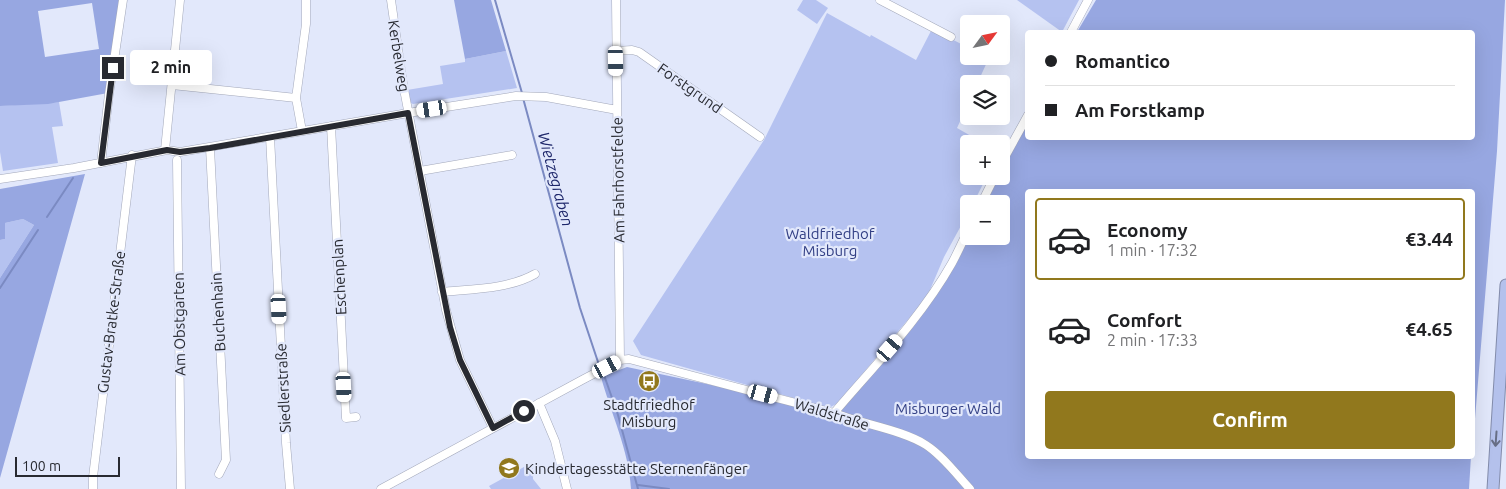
<!DOCTYPE html>
<html lang="en">
<head>
<meta charset="utf-8">
<style>
	body { margin:0; font-family:Ubuntu,sans-serif; background:#f2f2f2; color:#202124; height:100vh; display:flex; flex-direction:column; font-size:19px; white-space:nowrap }
	* { box-sizing:border-box; margin:0 }
	p { font-size:16px; color:#757577 }
	.icon { flex:none; width:28px; height:28px; fill:none; stroke:currentColor; stroke-width:2; stroke-linecap:round; stroke-linejoin:round }
	.map { position:relative; flex:1; overflow:hidden }
	.side { position:absolute; left:1025px; top:189px; width:450px; height:270px; display:flex; flex-direction:column; background:#fff; border-radius:5px; box-shadow:0 5px 20px #0002 }
	.side>* { flex:none }
	.top-card { position:absolute; left:1025px; top:30px; width:450px; height:110px; border-radius:5px; box-shadow:0 5px 20px #0002; display:grid; align-content:center; height:110px; padding:0 20px; background:#fff }
	.needle { width:32px; rotate:57deg }
	.buttons { position:absolute; left:960px; top:15px; display:grid; gap:10px }
	.buttons a { display:grid; place-items:center; width:50px; height:50px; border-radius:5px; background:#fff; box-shadow:0 5px 20px #0002; font-size:25px }
	.scale { position:absolute; left:15px; bottom:12px; width:105px; box-sizing:border-box; padding-left:5px; border:2px solid #282a31; border-top:0; font-size:14px; line-height:18px; white-space:nowrap; color:#282a31; -webkit-text-stroke:4px #e2e8fb; paint-order:stroke }
	.end { position:absolute; width:22px; height:22px; margin:-11px; border:6px solid #282a31; background:#fff; box-shadow:0 0 0 2px #fff }
	.from { border-radius:50% }
	.bubble { position:absolute; height:35px; border-radius:5px; background:#fff; box-shadow:0 5px 20px #0002; font-size:16px; font-weight:700; line-height:35px; text-align:center }
	.car { position:absolute; width:15px; height:30px; margin:-15px -8px; border-radius:6px; box-shadow:0 0 4px 1px #0007; background:linear-gradient(#fff 24%,#345 0 40%,#fff 0 76%,#345 0 86%,#fff 0) }
	.top-card b { display:flex; align-items:center; gap:18px; height:48px; font-size:19px }
	.top-card b+b { border-top:1px solid #e0e0e0 }
	.top-card i { width:12px; height:12px; background:#202124 }
	ul { padding:9px 0 0; list-style:none }
	li { display:flex; align-items:center; gap:15px; height:82px; margin:0 10px 8px; padding:0 10px; border:2px solid transparent; border-radius:5px }
	li div { flex:1 }
	li b { display:block; font-size:19px }
	li em { font-style:normal; font-weight:700 }
	li.selected { border-color:#91781d }
	li>.icon { width:45px; height:45px; stroke-width:1.5 }
	.action { display:flex; gap:10px; margin-top:auto; padding:10px 20px }
	.action a { flex:1; height:58px; border-radius:5px; background:#91781d; color:#fff; font-size:20px; font-weight:700; line-height:58px; text-align:center }
	.map>svg:first-child { display:block }
	.green { fill:#b5c2f0 }
	.forest { fill:#97a7e1; fill-rule:evenodd }
	.lines { fill:none; stroke-linecap:round; stroke-linejoin:round }
	.stream { stroke:#7b8ac2; stroke-width:2 }
	.minor-casing { stroke:#a3a8ba; stroke-width:9 }
	.highway-casing { stroke:#838cab; stroke-width:13 }
	.minor { stroke:#fff; stroke-width:8 }
	.highway { stroke:#b4c1ec; stroke-width:11 }
	.oneway { stroke:#676e85 }
	.route { stroke:#282a31; stroke-width:6 }
	.labels { text-anchor:middle; dominant-baseline:central; stroke-width:4.5; stroke-linejoin:round; paint-order:stroke }
	.street-label { font-size:15px; fill:#282a31; stroke:#e2e8fb }
	.park-label { font-size:15px; fill:#334085; stroke:#e2e8fb }
	.poi-label { font-size:15px; fill:#282a31; stroke:#e2e8fb }
	.water-label { font-size:16px; font-style:italic; fill:#1f286b; stroke:#e2e8fb }
</style>
</head>
<body>
<div class="map">
<svg width="1506" height="489" viewBox="0 0 1506 489">
	<rect width="100%" height="100%" fill="#e2e8fb"/>
	<path class="green" d="M803,0H816L828,8L817,24L797,10Z
		M1017,0H1079L1062,32Z
		M827,13L870,37L871,35L916,60L932,29L969,48V56H982L988,60L977,84H969V102L957,128L985,144H969V176H987L973,204H969V211L944,257L927,297L838,403L829,408L641,355L633,341L764,140Z
		M506,51L517,88L413,104L409,102L407,90L443,84L440,66L465,62V59Z
		M59,102L63,126L52,127L58,163L3,171L0,152V106Z
		M23,219L34,225L0,278V240L5,239V223Z
		M533,462V479L541,489H491L489,486Z"/>
	<path class="forest" d="M0,0H120L108,93L48,104L0,106ZM92,3L99,49L45,57L38,11Z
		M454,0H491L506,51L465,59Z
		M1096,0H1505L1497,151L1473,443L1472,191H1028V456H1471L1469,489H631C629,450 611,414 601,377L627,367L721,387L835,416L903,336L969,236H1001V204H984L998,176H1001V170L1027,120L1028,138H1472V32H1077Z
		M85,174L0,478V278L34,225L23,219L5,223V239L0,240V189Z"/>
	<g class="lines">
		<path class="stream" d="M495,0L522,93
			M523,98L580,308L598,362
			M47,217L73,178
			M0,288L38,230
			M604,375L618,415L638,489
			M638,485L669,489"/>
		<g class="minor-casing">
			<path id="minor" d="M391,0L403,84L446,310L460,360L493,428
				M616,0L620,360
				M880,0L951,37
				M1071,32L1088,0
				M616,51L632,50L639,52L760,137
				M172,85L296,98
				M331,126L346,418L356,417
				M302,131L296,98L306,24V0
				M270,137L286,443L290,489
				M210,148L226,460L219,474
				M165,150L180,0
				M177,160L181,489
				M101,163L109,94L123,0
				M1001,164L1028,115
				M420,171L512,155
				M0,179L74,168L167,150L180,152L408,113L516,96L546,97L617,110
				M981,204L995,176
				M442,292C472,289 509,289 535,274
				M539,403L555,441L567,489
				M834,413C875,365 921,318 952,263C958,252 963,240 969,229
				M93,489V477L132,155
				M381,489L582,380L620,360L629,359L834,413C861,424 903,430 926,445C943,456 956,474 970,489"/>
		</g>
		<g class="highway-casing">
			<path id="highway" d="M1493,489L1506,285"/>
		</g>
		<use href="#minor" class="minor"/>
		<use href="#highway" class="highway"/>
	</g>
	<defs><path id="oneway-shaft" d="M-6 0H5M1.5-3L5.5 0L1.5 3" fill="none" stroke-width="1.6" stroke-linecap="round" stroke-linejoin="round" transform="scale(1.25)"/></defs>
	<use class="oneway" href="#oneway-shaft" transform="translate(1496 439) rotate(94)"/>
	<g class="lines">
		<path class="route" d="M113,68L101,163L167,150L180,152L210,148L408,113L450,327L460,360L493,428L524,411"/>
	</g>
	<defs>
		<g id="bus-disc" transform="scale(1.125)"><circle r="9.5" fill="#91781d" stroke="#e2e8fb"/><path d="M-5-6H5V4H4V6H2V4H-2V6H-4V4H-5ZM-3.5-4V0h7V-4ZM-3.5 1.2v1.5H-2V1.2ZM2 1.2v1.5H3.5V1.2Z" fill="#fff"/></g>
		<g id="school-disc" transform="scale(1.125)"><circle r="9.5" fill="#91781d" stroke="#e2e8fb"/><path d="M0-5L7-2L0 1L-7-2ZM-4 1L0 2.5L4 1V4Q0 6-4 4Z" fill="#fff"/></g>
	</defs>
	<g fill-rule="evenodd">
		<use href="#bus-disc" x="649" y="381"/>
		<use href="#school-disc" x="509" y="468"/>
	</g>
	<g class="labels">
		<g class="street-label">
			<text transform="translate(399 56) rotate(81)">Kerbelweg</text>
			<text transform="translate(690 88) rotate(35)">Forstgrund</text>
			<text transform="translate(618 180) rotate(-91)">Am Fahrhorstfelde</text>
			<text transform="translate(339 277) rotate(-93)">Eschenplan</text>
			<text transform="translate(218 312) rotate(-93)">Buchenhain</text>
			<text transform="translate(111 322) rotate(-83)">Gustav-Bratke-Straße</text>
			<text transform="translate(179 324) rotate(-91)">Am Obstgarten</text>
			<text transform="translate(283 388) rotate(-93)">Siedlerstraße</text>
			<text transform="translate(832 414) rotate(17)">Waldstraße</text>
		</g>
		<g class="park-label">
			<text x="830" y="233">Waldfriedhof<tspan x="830" dy="17">Misburg</tspan></text>
			<text x="948" y="408">Misburger Wald</text>
		</g>
		<g class="poi-label">
			<text x="649" y="404">Stadtfriedhof<tspan x="649" dy="17">Misburg</tspan></text>
			<text x="525" y="468" text-anchor="start">Kindertagesstätte Sternenfänger</text>
		</g>
		<g class="water-label">
			<text transform="translate(556 179) rotate(75)">Wietzegraben</text>
		</g>
	</g>
</svg>
<div class="buttons">
<a><svg class="needle" viewBox="-14 -14 28 28"><path d="M0-13l5 13h-10z" fill="#e53935"/><path d="M0 13l5-13h-10z" fill="#757577"/></svg></a>
<a><svg class="icon" aria-label="layers" viewBox="0 0 24 24"><path d="M12 4l9 5-9 5-9-5zM3 14l9 5 9-5"/></svg></a>
<a>+</a>
<a>−</a>
</div>
<div class="scale">100 m</div>
<i class="end from" style="left:524px;top:411px"></i>
<i class="end" style="left:113px;top:68px"></i>
<div class="bubble" style="left:130px;top:50px;width:82px">2 min</div>
<i class="car" style="left:616px;top:61px;rotate:179deg"></i>
<i class="car" style="left:432px;top:109px;rotate:261deg"></i>
<i class="car" style="left:279px;top:309px;rotate:177deg"></i>
<i class="car" style="left:890px;top:348px;rotate:41deg"></i>
<i class="car" style="left:607px;top:367px;rotate:63deg"></i>
<i class="car" style="left:344px;top:387px;rotate:177deg"></i>
<i class="car" style="left:763px;top:394px;rotate:105deg"></i>
<div class="top-card">
<b><i class="from"></i>Romantico</b>
<b><i></i>Am Forstkamp</b>
</div>
<section class="side">
<ul>
<li class="selected"><svg class="icon" aria-label="car" viewBox="0 0 24 24"><path d="M5 17H2v-5l4-1 3-4h7l3 4 3 1v5h-3M9 17h6M6 11h13"/><circle cx="7" cy="17" r="2"/><circle cx="17" cy="17" r="2"/></svg><div><b>Economy</b><p>1 min · 17:32</p></div><em>€3.44</em></li>
<li><svg class="icon" aria-label="car" viewBox="0 0 24 24"><path d="M5 17H2v-5l4-1 3-4h7l3 4 3 1v5h-3M9 17h6M6 11h13"/><circle cx="7" cy="17" r="2"/><circle cx="17" cy="17" r="2"/></svg><div><b>Comfort</b><p>2 min · 17:33</p></div><em>€4.65</em></li>
</ul>
<div class="action"><a>Confirm</a></div>
</section>
</div>
</body>
</html>
